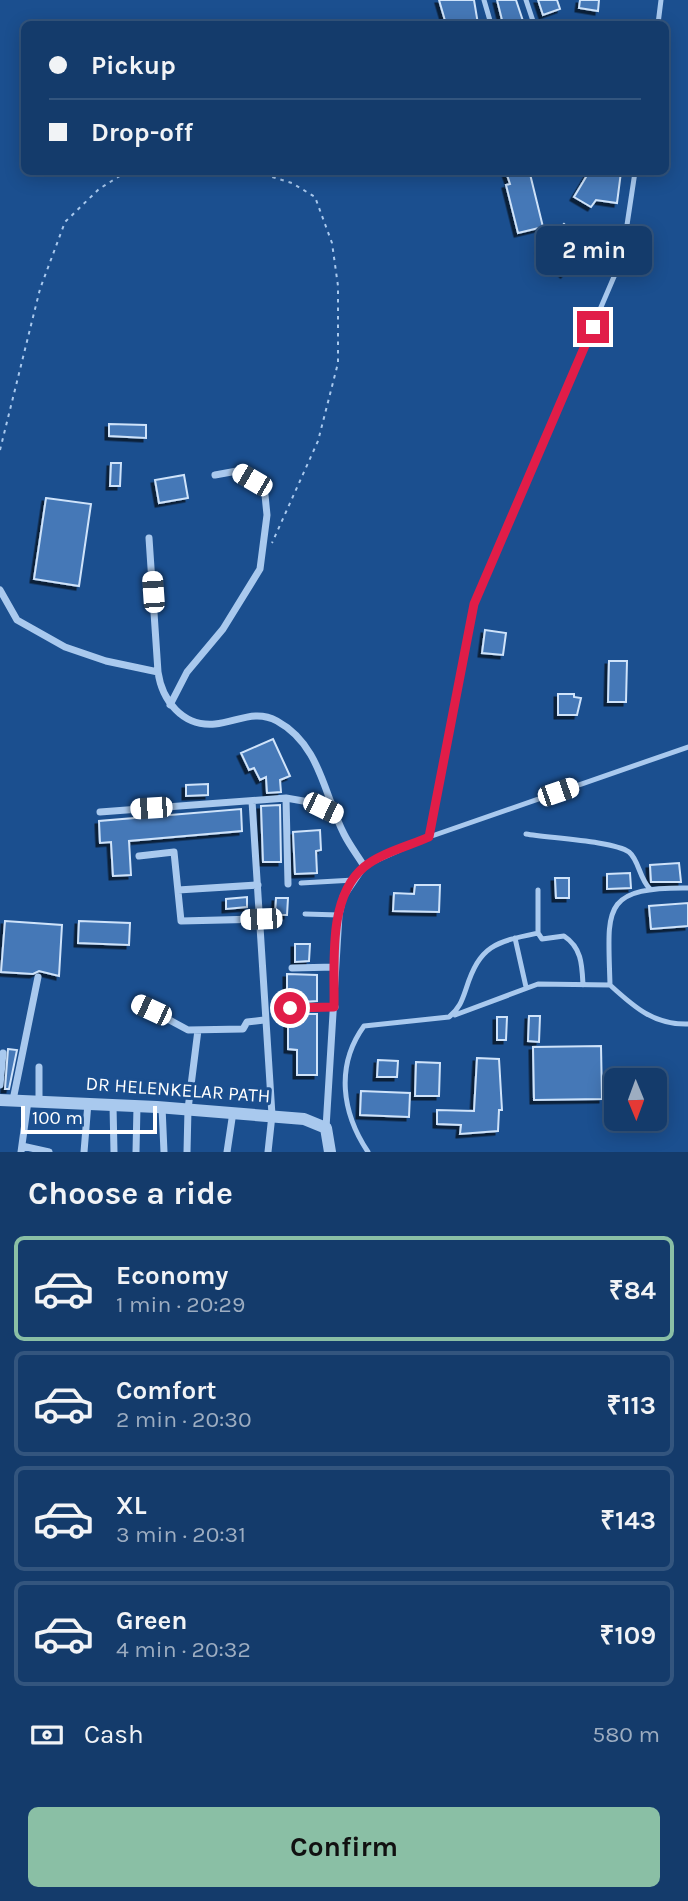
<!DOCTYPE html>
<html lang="en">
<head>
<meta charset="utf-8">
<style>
	body { margin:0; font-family:Karla,sans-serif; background:#1d4271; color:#f1f3f6; height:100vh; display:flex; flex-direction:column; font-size:26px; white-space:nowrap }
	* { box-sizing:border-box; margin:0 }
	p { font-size:23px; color:#9dadc1 }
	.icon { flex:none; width:38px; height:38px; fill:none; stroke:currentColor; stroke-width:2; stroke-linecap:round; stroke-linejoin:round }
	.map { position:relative; height:1152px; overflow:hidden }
	.sheet { display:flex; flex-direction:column; background:#143b6b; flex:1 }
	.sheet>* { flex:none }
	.hud { position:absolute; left:21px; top:21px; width:648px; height:154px; border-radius:10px; box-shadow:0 4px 18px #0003,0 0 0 2px #33557e; display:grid; align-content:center; height:154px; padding:0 28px; background:#143b6b }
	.needle { width:46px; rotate:179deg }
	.fabs { position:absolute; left:604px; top:1068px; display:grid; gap:14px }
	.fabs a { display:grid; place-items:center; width:63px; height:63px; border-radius:10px; background:#143b6b; box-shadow:0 4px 18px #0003,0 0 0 2px #33557e; font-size:35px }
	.scale { position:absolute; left:21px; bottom:18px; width:136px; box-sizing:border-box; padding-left:7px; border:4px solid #fff; border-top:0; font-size:19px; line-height:24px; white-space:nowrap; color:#fff; -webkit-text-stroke:5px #1b4f8f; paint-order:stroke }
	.end { position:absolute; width:32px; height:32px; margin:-16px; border:9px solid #e11d48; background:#fff; box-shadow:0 0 0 4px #fff }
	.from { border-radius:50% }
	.bubble { position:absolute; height:49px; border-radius:10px; background:#143b6b; box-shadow:0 4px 18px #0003,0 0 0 2px #33557e; font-size:23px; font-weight:700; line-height:49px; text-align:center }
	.car { position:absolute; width:21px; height:42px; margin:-21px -10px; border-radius:9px; box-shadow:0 0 5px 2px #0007; background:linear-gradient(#fff 24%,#345 0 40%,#fff 0 76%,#345 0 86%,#fff 0) }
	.hud b { display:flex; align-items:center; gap:24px; height:66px; font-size:26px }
	.hud b+b { border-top:2px solid #33557e }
	.hud i { width:18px; height:18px; background:#f1f3f6 }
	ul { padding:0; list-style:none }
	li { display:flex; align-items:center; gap:21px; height:105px; margin:0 14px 10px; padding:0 14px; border:4px solid #33557e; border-radius:10px }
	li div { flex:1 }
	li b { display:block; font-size:26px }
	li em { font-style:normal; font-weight:700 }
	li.on { border-color:#8abfa5 }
	li>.icon { width:63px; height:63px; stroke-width:1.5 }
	h2 { padding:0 28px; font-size:32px; line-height:84px }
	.pay { display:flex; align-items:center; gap:18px; height:77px; padding:0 28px; font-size:26px }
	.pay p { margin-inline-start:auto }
	.cta { display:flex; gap:14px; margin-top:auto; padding:14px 28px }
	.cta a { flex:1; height:80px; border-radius:10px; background:#8abfa5; color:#111; font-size:28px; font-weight:700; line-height:80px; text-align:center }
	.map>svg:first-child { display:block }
	.building { fill:#4478b7; stroke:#cfe3fa; stroke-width:2; filter:url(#shadow) }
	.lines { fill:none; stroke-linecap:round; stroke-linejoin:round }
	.path { stroke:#a9c9ee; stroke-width:2; stroke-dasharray:3.5 5; stroke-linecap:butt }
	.service { stroke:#a9c9ee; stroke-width:5 }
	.minor { stroke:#a9c9ee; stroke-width:7 }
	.tertiary { stroke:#a9c9ee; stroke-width:12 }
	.route { stroke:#e11d48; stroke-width:9 }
	.labels { text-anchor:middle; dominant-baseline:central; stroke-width:6; stroke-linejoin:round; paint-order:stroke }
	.street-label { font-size:19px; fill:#fff; stroke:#1b4f8f }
</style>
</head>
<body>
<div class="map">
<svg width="688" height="1152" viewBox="0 0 688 1152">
	<defs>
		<filter id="shadow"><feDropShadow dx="-3.5" dy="3.5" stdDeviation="0" flood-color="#0009"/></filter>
	</defs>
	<rect width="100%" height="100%" fill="#1b4f8f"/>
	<path class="building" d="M439,0H474L478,24H446Z
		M497,0H516L524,24H503Z
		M538,0H557L560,9L543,15Z
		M580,0H599L598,11L579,8Z
		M506,172L530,174L543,227L518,233L506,185L510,184Z
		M589,172H621L617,203L596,200L591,207L574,197Z
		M564,224L584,242L581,246L586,251L564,274L539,250Z
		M109,424L146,425V438L109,436Z
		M111,463H121L120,486H110Z
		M184,475L188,498L159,503L155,480Z
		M46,498L91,504L79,586L34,579Z
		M485,630L506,633L503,655L482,653Z
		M609,661H627L626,702H608Z
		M558,694H574V697L581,698L577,715H558Z
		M273,739L290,776L280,780L281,792L267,793L266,777L260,780L254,768L249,770L241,753Z
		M208,784V795L186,796V785Z
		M280,805L281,862H263L261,806Z
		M241,809L242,831L129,841L131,875L113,876L111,842L100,843L99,821Z
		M320,830L321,850L316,851L317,873L295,874L293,832Z
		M679,863L681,882H651L650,865Z
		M630,873L631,888L607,889V874Z
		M555,878H569V898H556Z
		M415,885H440L439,912L393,911L394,893L414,894Z
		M247,897V907L226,909V899Z
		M276,898H288L287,915H275Z
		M688,903V926L651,929L649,906Z
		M5,921L62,925L59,976L39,971L33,974L1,972Z
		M79,921L130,923L129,945L78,943Z
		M295,944H310L309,961L295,962Z
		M287,974L317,975V1001L287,1003Z
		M288,1014H317V1075H297V1050L288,1049Z
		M529,1016H540L539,1042L528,1041Z
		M497,1017H507L506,1040H497Z
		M601,1046L602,1099L534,1100L533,1047Z
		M8,1049L17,1050L9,1089H5Z
		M477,1058L499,1059L502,1110H499L498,1131L460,1134L461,1125L437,1124V1110L474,1111Z
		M378,1060L398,1061L397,1077H377Z
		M416,1062L440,1063L439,1096H415Z
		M361,1091L410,1093L409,1117L360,1115Z"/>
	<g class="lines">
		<path class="path" d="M256,172L292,183L315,197L332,243L338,286V363L318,441L272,543
			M0,450L40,289L65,222L99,189L126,172"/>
		<path class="service" d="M484,0L491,24
			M526,0L534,24
			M658,24L661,0
			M526,834C548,838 614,841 629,852C639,860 639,878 650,889
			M429,837L474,604L622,258L635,172
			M364,866L429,837L688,747
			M301,883L354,880
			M688,888C600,887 608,909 610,985C634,1007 654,1025 688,1024
			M538,890V933
			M305,914L339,915
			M538,933L542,939L564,936C582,948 582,965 583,985
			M515,938L526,987
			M455,1015L538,984L610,985
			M368,1152C342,1113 335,1066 364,1026L449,1017C459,1009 462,1001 466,989C480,945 495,942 538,933"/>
		<path class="minor" d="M149,538L158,672C162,700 182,727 215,724C237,722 255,709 277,721C321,745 324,796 344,834C350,846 358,856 364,866L343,897L339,915L326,1128
			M0,590L17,620L65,647L106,661L158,672
			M170,705L187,672L223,629L260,569L267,515L265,495L252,480L237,471L215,475
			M286,798L288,884
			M252,801L272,1115L268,1152
			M100,812L286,798L309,802L338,815
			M139,856L174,852L181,921L261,919
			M178,890L258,885
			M292,968L335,967
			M138,1003L188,1030L243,1029L247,1022L264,1020
			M290,1008L335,1007
			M39,1067V1101
			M0,1085L3,1053
			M13,1100L38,977
			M113,1105L114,1152
			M162,1107L164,1152
			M22,1146L49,1152
			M21,1152L28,1101
			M84,1152L88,1103
			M136,1152L137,1106
			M187,1152L188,1109L198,1030
			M227,1152L233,1112"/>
		<path class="tertiary" d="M0,1100L157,1107L304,1119L326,1128L330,1152"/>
	</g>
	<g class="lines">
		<path class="route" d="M290,1008L334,1007C335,964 327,898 364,867C381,853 409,846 429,837L474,604L593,327"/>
	</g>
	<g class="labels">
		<g class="street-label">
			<text transform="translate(178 1090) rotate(4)">DR HELENKELAR PATH</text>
		</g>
	</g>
</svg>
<div class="fabs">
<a><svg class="needle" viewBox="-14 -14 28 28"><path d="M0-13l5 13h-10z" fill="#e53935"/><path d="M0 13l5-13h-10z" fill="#9dadc1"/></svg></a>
</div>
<div class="scale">100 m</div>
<i class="end from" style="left:290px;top:1008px"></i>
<i class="end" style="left:593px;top:327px"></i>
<div class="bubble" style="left:536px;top:226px;width:116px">2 min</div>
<i class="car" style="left:252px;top:480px;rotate:300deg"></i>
<i class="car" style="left:153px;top:592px;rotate:356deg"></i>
<i class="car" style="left:558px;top:792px;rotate:71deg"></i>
<i class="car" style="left:151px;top:808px;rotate:266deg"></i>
<i class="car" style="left:323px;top:808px;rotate:116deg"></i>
<i class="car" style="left:261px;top:919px;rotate:268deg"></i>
<i class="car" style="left:151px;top:1010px;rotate:295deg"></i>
<div class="hud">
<b><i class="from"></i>Pickup</b>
<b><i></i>Drop-off</b>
</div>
</div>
<section class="sheet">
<h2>Choose a ride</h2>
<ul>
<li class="on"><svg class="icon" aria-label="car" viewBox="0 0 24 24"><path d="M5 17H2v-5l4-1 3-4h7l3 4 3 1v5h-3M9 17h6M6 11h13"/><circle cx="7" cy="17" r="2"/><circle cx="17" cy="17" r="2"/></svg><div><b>Economy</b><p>1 min · 20:29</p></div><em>₹84</em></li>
<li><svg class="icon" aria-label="car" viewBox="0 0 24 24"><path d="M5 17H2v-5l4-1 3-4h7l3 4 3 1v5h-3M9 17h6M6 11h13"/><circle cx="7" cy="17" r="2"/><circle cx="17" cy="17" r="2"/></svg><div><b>Comfort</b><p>2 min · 20:30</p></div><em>₹113</em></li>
<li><svg class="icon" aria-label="car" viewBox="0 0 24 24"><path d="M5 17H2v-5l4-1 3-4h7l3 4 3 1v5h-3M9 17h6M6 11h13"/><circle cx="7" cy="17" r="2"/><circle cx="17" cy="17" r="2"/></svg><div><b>XL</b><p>3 min · 20:31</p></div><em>₹143</em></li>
<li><svg class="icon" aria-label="car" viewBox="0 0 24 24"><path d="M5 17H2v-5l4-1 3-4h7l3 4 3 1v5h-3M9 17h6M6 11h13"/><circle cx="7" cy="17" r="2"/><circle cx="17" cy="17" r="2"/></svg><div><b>Green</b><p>4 min · 20:32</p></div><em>₹109</em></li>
</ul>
<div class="pay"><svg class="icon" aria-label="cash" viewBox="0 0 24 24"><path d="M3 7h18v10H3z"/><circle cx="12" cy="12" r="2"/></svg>Cash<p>580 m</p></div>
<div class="cta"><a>Confirm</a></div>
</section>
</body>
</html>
